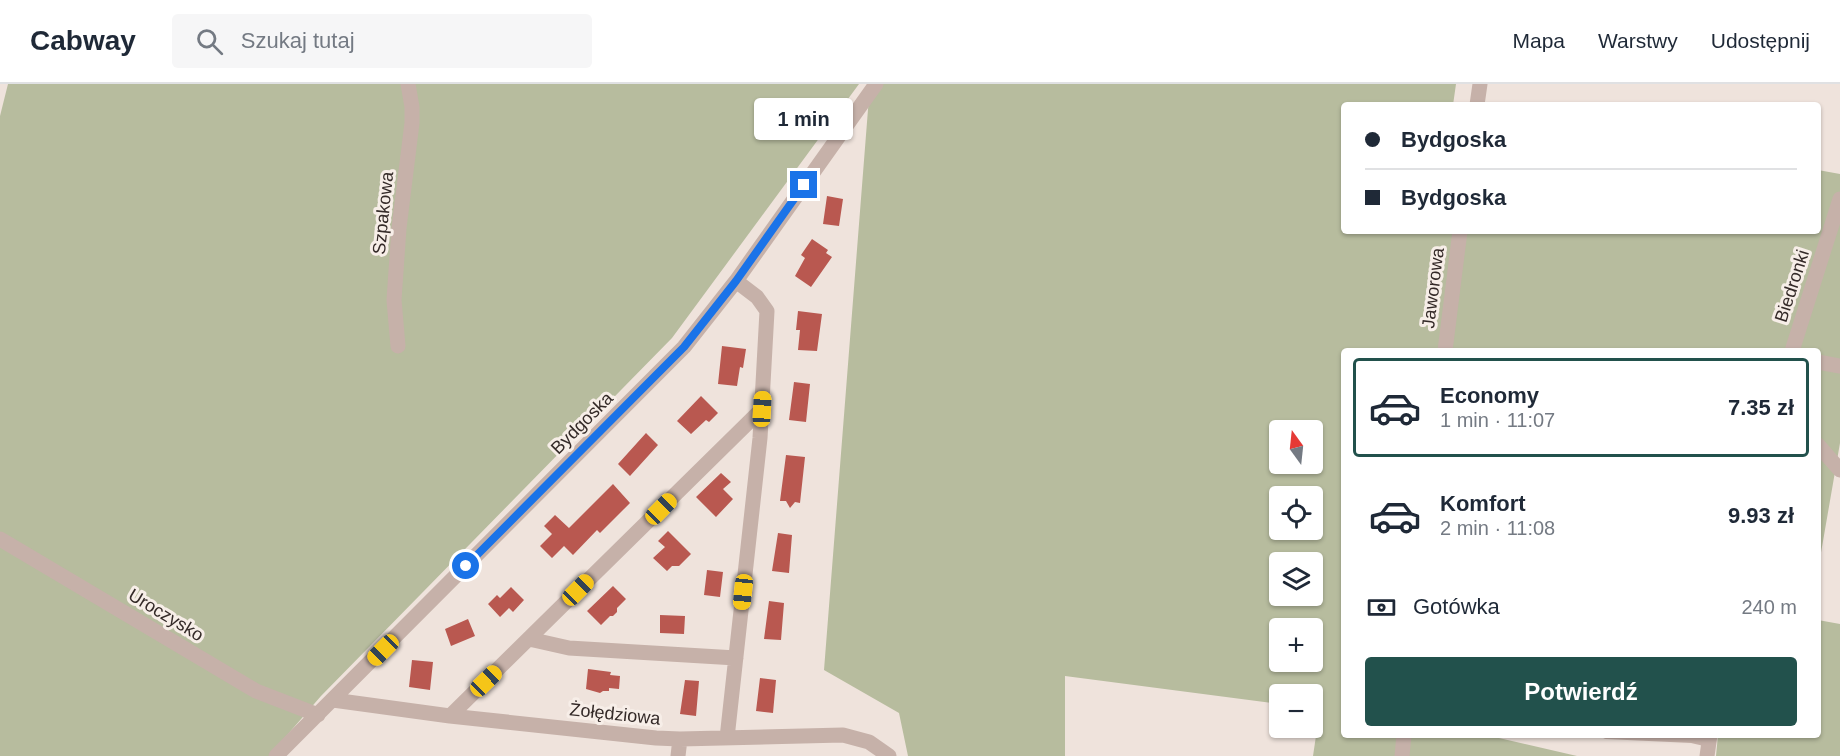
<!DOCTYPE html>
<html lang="pl">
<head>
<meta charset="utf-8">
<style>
	body { margin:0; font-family:Arial,sans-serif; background:#f6f6f7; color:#1f2937; height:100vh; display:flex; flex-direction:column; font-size:22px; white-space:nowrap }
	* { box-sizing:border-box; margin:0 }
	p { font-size:20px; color:#747a83 }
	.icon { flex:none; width:33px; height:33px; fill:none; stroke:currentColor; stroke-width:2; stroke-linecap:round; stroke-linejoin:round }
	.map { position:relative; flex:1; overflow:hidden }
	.drawer { position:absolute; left:1341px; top:264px; width:480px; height:390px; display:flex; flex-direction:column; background:#fff; border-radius:6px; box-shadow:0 2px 4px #0004 }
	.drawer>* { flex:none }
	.banner { position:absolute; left:1341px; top:18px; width:480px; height:132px; border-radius:6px; box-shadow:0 2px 4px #0004; display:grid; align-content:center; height:132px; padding:0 24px; background:#fff }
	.needle { width:39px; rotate:345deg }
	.buttons { position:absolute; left:1269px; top:336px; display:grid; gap:12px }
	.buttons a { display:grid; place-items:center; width:54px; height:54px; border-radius:6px; background:#fff; box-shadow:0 2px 4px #0004; font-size:30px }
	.end { position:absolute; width:27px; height:27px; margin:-14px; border:8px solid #1a73e8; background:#fff; box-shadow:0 0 0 3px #fff }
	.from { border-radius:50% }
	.bubble { position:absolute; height:42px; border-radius:6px; background:#fff; box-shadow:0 2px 4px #0004; font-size:20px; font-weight:700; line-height:42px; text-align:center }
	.car { position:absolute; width:18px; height:36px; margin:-18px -9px; border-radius:8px; box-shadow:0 0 4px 2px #0007; background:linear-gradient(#f5c518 24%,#345 0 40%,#f5c518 0 76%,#345 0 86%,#f5c518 0) }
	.banner b { display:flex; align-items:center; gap:21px; height:57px; font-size:22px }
	.banner b+b { border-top:2px solid #e0e1e3 }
	.banner i { width:15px; height:15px; background:#1f2937 }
	ul { padding:10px 0 0; list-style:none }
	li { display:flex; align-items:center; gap:18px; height:99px; margin:0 12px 9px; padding:0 12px; border:3px solid transparent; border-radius:6px }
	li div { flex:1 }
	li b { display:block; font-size:22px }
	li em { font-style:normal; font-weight:700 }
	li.selected { border-color:#22514c }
	li>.icon { width:54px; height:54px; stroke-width:1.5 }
	.pay { display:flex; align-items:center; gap:15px; height:66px; padding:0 24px; font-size:22px }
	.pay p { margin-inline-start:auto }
	.button { display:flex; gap:12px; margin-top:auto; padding:12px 24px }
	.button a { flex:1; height:69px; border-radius:6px; background:#22514c; color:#fff; font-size:24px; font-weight:700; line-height:69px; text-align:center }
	header { display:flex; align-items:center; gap:36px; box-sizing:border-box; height:84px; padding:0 30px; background:#fff; border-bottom:2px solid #e0e1e3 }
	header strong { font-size:28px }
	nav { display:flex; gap:33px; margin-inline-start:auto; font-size:21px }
	.search { width:420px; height:54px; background:#f6f6f7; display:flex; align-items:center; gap:15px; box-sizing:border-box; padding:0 21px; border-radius:6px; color:#747a83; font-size:22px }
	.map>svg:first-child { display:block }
	.green { fill:#b7bc9e; fill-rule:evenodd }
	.building { fill:#b95850 }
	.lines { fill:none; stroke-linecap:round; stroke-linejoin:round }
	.lane { stroke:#c6b1a9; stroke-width:8 }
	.street { stroke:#c6b1a9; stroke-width:15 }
	.route { stroke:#1a73e8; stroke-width:8 }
	.labels { text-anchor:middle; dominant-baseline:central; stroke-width:6; stroke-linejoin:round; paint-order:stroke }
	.street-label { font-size:18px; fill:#342a28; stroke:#f7eee8 }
</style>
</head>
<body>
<header>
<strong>Cabway</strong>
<div class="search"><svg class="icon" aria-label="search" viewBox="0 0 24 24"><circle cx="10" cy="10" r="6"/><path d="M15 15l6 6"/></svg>Szukaj tutaj</div>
<nav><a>Mapa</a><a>Warstwy</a><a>Udostępnij</a></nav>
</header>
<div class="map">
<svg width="1840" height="672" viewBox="0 0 1840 672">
	<rect width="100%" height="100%" fill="#efe3dc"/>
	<path class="green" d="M8,0H859L672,254L321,612L269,672H0V32Z
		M870,0H1456L1453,21H1344V147H1818V86L1840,90V359L1818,486V267H1344V651H1486L1577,672H1313L1320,625L1313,624L1312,610H1280L1279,620L1065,592V672H908L899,629L824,586ZM1280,346H1312V380H1280ZM1280,412H1312V446H1280ZM1280,478H1312V512H1280ZM1280,544H1312V578H1280Z
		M1818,536L1840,540V672H1716L1718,651H1818Z"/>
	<path class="building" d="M827,112L843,115L839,142L823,140Z
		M812,155L828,166L826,169L832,173L811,203L795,192L805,174L801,171Z
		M798,227L822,230L817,267L798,266L800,246H796Z
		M722,262L746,265L743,284L740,283L737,302L718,300Z
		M794,298L810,300L806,338L789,336Z
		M701,312L718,329L709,338L706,336L691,350L677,337Z
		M646,349L658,361L630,392L618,380Z
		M786,371L805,373L800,419L795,418L790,424L786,417H780Z
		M721,389L731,398L723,405L733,415L716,433L696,413Z
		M613,400L630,419L600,449L597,446L573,471L564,462L552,474L540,462L552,450L544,442L555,431L569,444Z
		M668,447L691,470L679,482H672L667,487L653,474L665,463L658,457Z
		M778,449L792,451L789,489L772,487Z
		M707,486L723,488L720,513L704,511Z
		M613,502L626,515L617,524V528L613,532H610L601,541L587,527Z
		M511,503L524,516L513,528L509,524L500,533L488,520L497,511L500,514Z
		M769,517L784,519L781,556L764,555Z
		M660,531L685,532L684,550L660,549Z
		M468,535L475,552L451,562L445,545Z
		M412,576L433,578L430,606L409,603Z
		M588,585L611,588L610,591L620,592L619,605L609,604V607H603L600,609L586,605Z
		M760,594L776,596L773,629L756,627Z
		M685,596L699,597L696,632L680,630Z"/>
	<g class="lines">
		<path class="lane" d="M1606,651L1692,655L1709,659"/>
		<path class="street" d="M1477,21L1480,0
			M398,262L394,216L399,144L412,39V23L408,0
			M1445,267L1460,147
			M1792,267L1840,115
			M1818,278L1840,282
			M1818,361L1840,386
			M0,455L256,607L318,631
			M529,555L569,564L736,574
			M333,616L450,632L656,654L680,655L843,651L869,658L889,672
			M450,632L762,325
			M727,654L760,354L767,227L757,213L736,197
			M276,672L684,263L736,197L876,0
			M678,672L680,655
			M1402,672L1404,651
			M1707,672L1710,651"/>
	</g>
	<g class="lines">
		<path class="route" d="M466,482L684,263L736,197L804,101"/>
	</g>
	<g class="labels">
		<g class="street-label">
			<text transform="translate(383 129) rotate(-84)">Szpakowa</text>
			<text transform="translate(1792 202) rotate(-72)">Biedronki</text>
			<text transform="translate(1433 204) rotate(-83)">Jaworowa</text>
			<text transform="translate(582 339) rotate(-45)">Bydgoska</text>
			<text transform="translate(166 531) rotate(31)">Uroczysko</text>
			<text transform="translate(615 630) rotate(6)">Żołędziowa</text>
		</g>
	</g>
</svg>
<div class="buttons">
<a><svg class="needle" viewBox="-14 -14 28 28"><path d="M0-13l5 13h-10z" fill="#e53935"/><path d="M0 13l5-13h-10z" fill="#747a83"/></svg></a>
<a><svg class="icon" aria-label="locate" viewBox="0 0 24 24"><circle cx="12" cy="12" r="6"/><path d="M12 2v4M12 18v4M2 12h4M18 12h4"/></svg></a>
<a><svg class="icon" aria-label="layers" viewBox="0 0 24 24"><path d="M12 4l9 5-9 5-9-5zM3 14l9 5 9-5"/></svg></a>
<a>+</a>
<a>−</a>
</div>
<i class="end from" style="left:466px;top:482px"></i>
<i class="end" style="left:804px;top:101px"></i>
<div class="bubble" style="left:754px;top:14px;width:99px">1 min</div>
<i class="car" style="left:762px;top:325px;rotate:3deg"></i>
<i class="car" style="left:661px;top:425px;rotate:45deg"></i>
<i class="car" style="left:578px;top:506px;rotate:45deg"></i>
<i class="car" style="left:743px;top:508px;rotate:186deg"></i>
<i class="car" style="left:383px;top:566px;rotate:225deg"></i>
<i class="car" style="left:486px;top:597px;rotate:46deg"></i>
<div class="banner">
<b><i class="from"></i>Bydgoska</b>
<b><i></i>Bydgoska</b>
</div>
<section class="drawer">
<ul>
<li class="selected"><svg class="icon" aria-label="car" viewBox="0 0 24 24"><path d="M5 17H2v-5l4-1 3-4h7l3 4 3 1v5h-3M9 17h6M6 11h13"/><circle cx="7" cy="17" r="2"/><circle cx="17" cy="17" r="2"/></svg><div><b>Economy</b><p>1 min · 11:07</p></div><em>7.35 zł</em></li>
<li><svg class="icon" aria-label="car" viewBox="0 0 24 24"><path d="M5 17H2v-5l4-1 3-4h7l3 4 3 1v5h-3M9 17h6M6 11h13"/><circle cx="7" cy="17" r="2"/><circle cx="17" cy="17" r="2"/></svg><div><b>Komfort</b><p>2 min · 11:08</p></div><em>9.93 zł</em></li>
</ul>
<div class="pay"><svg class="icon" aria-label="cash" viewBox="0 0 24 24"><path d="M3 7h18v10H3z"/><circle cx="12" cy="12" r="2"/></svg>Gotówka<p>240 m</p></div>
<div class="button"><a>Potwierdź</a></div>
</section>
</div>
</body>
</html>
